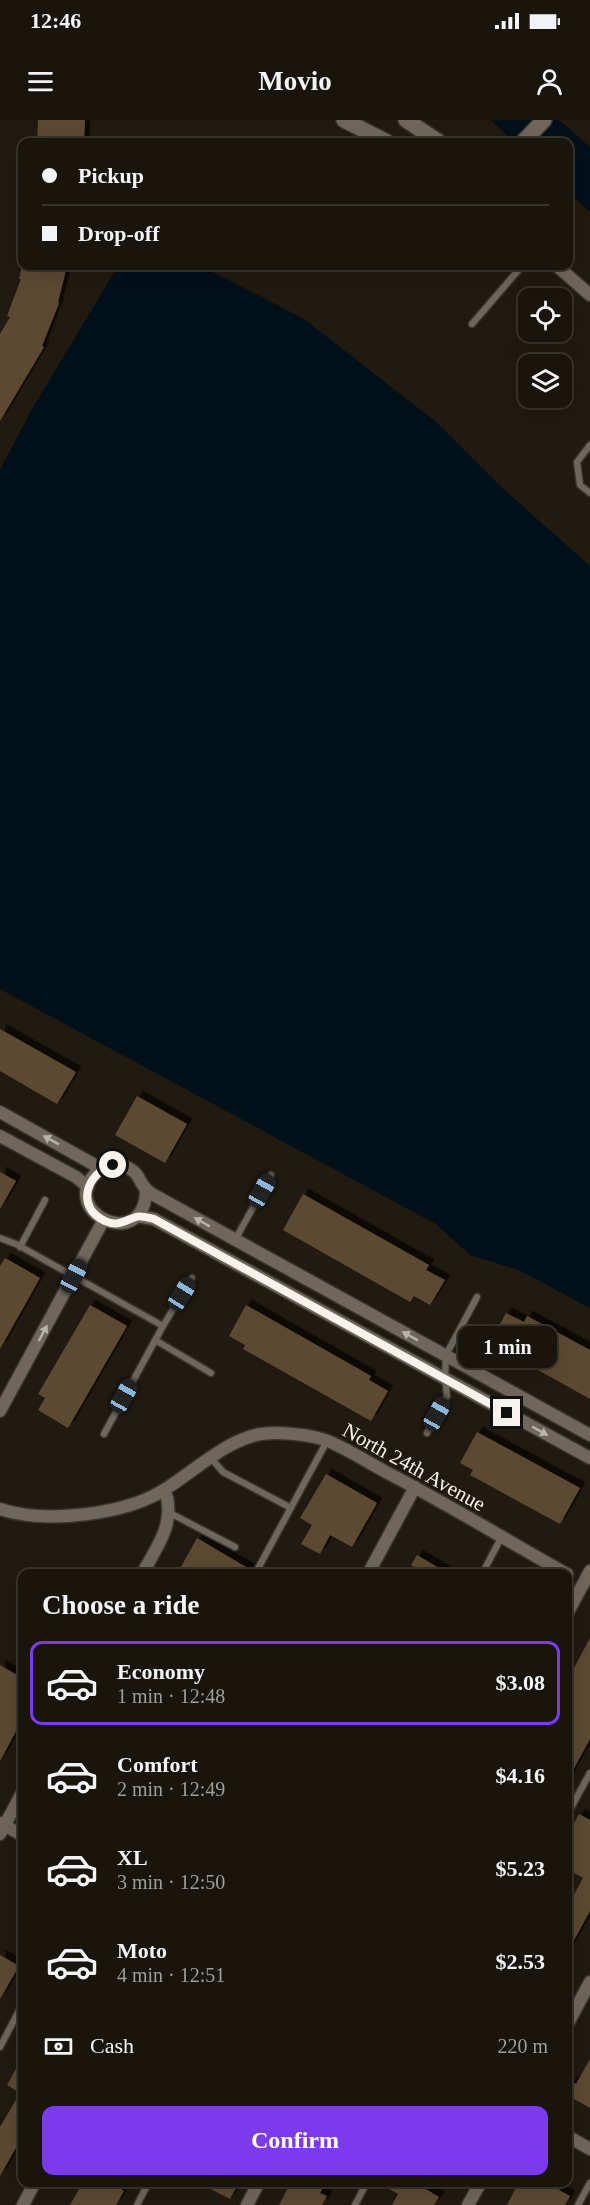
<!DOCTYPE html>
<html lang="en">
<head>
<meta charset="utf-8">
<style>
	body { margin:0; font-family:"Times New Roman",serif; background:#221d15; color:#f1f3f6; height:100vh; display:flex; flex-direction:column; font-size:22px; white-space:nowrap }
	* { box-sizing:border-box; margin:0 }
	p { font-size:20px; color:#9f9e9d }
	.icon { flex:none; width:33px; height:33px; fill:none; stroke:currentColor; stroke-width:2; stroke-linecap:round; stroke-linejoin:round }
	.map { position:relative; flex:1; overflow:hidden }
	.sheet { position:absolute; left:18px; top:1449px; width:554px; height:618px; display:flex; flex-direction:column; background:#19140c; border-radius:12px; box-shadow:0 6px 24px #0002,0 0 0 2px #37332d }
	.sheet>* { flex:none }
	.guide { position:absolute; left:18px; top:18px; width:555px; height:132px; border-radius:12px; box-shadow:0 6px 24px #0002,0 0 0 2px #37332d; display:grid; align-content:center; height:132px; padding:0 24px; background:#19140c }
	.tools { position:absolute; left:518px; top:168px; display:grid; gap:12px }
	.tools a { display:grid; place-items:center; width:54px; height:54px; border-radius:12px; background:#19140c; box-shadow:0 6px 24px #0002,0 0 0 2px #37332d; font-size:30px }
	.end { position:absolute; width:27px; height:27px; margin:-14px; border:8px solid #f7f2eb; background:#111; box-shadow:0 0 0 3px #111 }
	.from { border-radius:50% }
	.bubble { position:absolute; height:42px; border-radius:12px; background:#19140c; box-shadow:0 6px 24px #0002,0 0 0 2px #37332d; font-size:20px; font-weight:800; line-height:42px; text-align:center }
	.car { position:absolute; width:18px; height:36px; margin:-18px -9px; border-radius:8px; box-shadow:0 0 4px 2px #0007; background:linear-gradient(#222 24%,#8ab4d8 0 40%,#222 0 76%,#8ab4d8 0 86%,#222 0) }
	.guide b { display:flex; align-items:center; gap:21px; height:57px; font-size:22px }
	.guide b+b { border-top:2px solid #37332d }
	.guide i { width:15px; height:15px; background:#f1f3f6 }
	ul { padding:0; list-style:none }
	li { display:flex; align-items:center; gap:18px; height:84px; margin:0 12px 9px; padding:0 12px; border:3px solid transparent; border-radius:12px }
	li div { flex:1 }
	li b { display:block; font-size:22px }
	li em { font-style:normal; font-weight:800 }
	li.active { border-color:#7c3aed }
	li>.icon { width:54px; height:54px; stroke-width:1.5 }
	h2 { padding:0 24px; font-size:27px; line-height:72px }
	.pay { display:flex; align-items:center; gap:15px; height:66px; padding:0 24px; font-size:22px }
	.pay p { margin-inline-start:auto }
	.action { display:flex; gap:12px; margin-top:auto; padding:12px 24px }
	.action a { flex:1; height:69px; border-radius:12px; background:#7c3aed; color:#fff; font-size:24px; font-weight:800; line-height:69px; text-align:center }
	.status { display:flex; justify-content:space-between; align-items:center; height:42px; padding:0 30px; background:#19140c; direction:ltr }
	.status svg { height:16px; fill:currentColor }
	header { display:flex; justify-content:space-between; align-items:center; height:78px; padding:0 24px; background:#19140c; font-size:27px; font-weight:800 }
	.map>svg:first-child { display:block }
	.water { fill:#001019 }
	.building { fill:#5c4a33; filter:url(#shadow) }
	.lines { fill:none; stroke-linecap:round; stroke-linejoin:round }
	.service-casing { stroke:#393430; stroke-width:9 }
	.minor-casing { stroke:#393430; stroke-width:15 }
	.tertiary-casing { stroke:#393430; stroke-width:18 }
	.service { stroke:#70675c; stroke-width:6 }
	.minor { stroke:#70675c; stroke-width:12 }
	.tertiary { stroke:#70675c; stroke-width:15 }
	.oneway { fill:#bab3ab }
	.route { stroke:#f7f2eb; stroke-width:8 }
	.labels { text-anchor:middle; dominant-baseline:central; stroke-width:5; stroke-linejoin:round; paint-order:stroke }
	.street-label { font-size:21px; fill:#f7f2eb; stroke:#211a10 }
</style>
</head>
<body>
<div class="status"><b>12:46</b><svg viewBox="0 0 49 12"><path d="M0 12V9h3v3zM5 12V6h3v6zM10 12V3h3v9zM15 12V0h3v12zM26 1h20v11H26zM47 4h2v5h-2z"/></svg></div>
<header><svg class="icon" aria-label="menu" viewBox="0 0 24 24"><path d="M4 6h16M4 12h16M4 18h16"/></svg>Movio<svg class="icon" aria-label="person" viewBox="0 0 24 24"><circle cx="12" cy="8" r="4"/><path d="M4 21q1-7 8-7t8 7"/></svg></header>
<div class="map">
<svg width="590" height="2085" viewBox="0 0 590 2085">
	<defs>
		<filter id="shadow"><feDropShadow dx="5.5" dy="-5.5" stdDeviation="0" flood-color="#0009"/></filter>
	</defs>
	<rect width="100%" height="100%" fill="#211a10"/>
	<path class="water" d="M491,0H559L590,27V92L569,73L568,22H514Z
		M118,146H201L304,199L436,302L502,368L590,446V1188L519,1150L470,1135L436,1104L0,869V350L32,289Z"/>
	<path class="building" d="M38,0H85L84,22H37Z
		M22,146H67L58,182L59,183L42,226L44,227L0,301V214L10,197L7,196L21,159H19Z
		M0,909L76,952L57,984L0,951Z
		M137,976L187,1004L165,1043L115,1015Z
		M0,1052L16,1061L0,1089Z
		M303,1074L429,1145L426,1150L445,1160L430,1185L414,1176L410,1182L283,1110Z
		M5,1138L40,1158L0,1229V1146Z
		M90,1185L127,1206L68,1308L38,1290L45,1278L38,1274Z
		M246,1185L371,1256L369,1260L388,1271L371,1301L243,1229L245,1225L229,1216Z
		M506,1193L524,1202L527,1196L590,1230V1279L490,1223Z
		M477,1312L580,1368L560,1404L470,1355L473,1350L460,1343Z
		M326,1354L377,1383L352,1427L330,1415L320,1434L301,1424L312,1405L300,1398Z
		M197,1418L251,1450L250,1454H177Z
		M417,1435L449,1454H425L411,1445Z
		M590,1518V1619L567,1661V1561Z
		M0,1545L22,1558V1600L0,1641Z
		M579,1694L590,1700V1791L567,1833V1787L583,1758L567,1749V1716Z
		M0,1835L19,1846L0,1879Z
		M22,1938V2017L0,2056V2007L20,1973L7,1965Z
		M590,1939V1988L567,1975V1970L571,1962L576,1964Z
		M83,2062H110L124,2071L116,2085H70Z
		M197,2062H239L230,2079Z
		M291,2062H326L320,2073L327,2076L322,2085H279Z
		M377,2062H414L439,2077L434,2085H392L398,2074Z
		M519,2062H564L559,2070L570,2076L565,2085H507Z"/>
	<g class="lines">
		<g class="service-casing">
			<path id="service" d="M472,204L522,146
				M590,325L577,342L580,365L590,373
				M0,1118L16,1124L163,1206L104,1314
				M235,1120L271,1055
				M20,1127L45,1080
				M163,1206L192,1158
				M155,1220L211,1253
				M427,1313L447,1276L445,1258L446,1235L477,1177
				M211,1338L223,1352L291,1388
				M170,1393L235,1427
				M255,1454L327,1321
				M482,1454L501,1418
				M567,1695L590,1653
				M0,1927L22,1885
				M137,2085L149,2062
				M355,2085L367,2062
				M578,2085L590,2063"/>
		</g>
		<g class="minor-casing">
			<path id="minor" d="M557,146L590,175
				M0,992L102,1049
				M0,1016L76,1057L88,1067
				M146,1069C146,1134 57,1093 96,1053C104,1046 117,1043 126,1047C141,1053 138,1062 147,1070C151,1074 158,1077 163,1080L590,1315
				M137,1096L154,1099L590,1338
				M0,1291L103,1101
				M0,1389C45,1404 127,1395 167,1368C194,1351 228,1319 261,1314C277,1311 313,1315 328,1321C347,1329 366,1341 384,1351C446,1383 506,1420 567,1454
				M142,1454C158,1425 176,1403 165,1370
				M368,1454L415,1367
				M567,1494L590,1451
				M0,1703L22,1715
				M0,1714L22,1673
				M567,1905L590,1862
				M567,2016L590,2029
				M23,2085L35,2062
				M247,2085L259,2062
				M468,2085L481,2062"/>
		</g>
		<g class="tertiary-casing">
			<path id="tertiary" d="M344,0L387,22
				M406,0L439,22
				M523,22L544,0"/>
		</g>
		<use href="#service" class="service"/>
		<use href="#minor" class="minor"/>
		<use href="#tertiary" class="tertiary"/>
	</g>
	<defs><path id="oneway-solid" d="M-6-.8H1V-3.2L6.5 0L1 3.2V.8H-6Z" transform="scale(1.5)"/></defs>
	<g class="oneway">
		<use href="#oneway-solid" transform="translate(51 1020) rotate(-151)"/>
		<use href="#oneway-solid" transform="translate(202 1102) rotate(-151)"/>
		<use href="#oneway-solid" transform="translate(43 1213) rotate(-62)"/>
		<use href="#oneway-solid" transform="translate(410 1216) rotate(-151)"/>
		<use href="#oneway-solid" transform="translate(540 1311) rotate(29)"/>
	</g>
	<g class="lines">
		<path class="route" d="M113,1045C85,1054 76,1088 105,1101C117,1107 124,1101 136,1097C140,1095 149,1098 154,1099L507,1293"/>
	</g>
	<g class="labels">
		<g class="street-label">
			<text transform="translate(414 1347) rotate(29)">North 24th Avenue</text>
		</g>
	</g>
</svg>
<div class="tools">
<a><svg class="icon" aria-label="locate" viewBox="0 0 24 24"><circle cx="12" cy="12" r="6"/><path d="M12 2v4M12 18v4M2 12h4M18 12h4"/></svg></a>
<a><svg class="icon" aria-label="layers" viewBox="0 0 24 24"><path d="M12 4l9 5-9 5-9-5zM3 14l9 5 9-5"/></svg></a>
</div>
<i class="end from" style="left:113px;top:1045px"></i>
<i class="end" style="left:507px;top:1293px"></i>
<div class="bubble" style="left:458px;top:1206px;width:99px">1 min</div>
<i class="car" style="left:262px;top:1071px;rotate:29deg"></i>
<i class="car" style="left:74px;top:1156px;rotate:28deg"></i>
<i class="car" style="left:182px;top:1174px;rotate:32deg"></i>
<i class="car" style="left:124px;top:1276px;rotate:29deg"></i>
<i class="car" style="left:437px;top:1294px;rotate:29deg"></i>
<div class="guide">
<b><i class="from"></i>Pickup</b>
<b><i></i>Drop-off</b>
</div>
<section class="sheet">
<h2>Choose a ride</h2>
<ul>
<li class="active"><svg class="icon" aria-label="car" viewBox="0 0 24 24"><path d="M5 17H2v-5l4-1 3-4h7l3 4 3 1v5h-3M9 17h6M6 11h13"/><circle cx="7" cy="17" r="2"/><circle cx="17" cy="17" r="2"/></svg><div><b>Economy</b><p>1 min · 12:48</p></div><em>$3.08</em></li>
<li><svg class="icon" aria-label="car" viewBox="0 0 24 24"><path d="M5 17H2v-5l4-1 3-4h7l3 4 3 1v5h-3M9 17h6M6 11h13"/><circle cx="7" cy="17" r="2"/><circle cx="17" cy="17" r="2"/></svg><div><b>Comfort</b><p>2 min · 12:49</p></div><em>$4.16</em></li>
<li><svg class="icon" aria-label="car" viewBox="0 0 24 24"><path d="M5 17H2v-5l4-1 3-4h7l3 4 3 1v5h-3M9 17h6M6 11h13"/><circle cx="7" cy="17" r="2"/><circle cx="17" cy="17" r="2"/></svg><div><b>XL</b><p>3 min · 12:50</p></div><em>$5.23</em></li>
<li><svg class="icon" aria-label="car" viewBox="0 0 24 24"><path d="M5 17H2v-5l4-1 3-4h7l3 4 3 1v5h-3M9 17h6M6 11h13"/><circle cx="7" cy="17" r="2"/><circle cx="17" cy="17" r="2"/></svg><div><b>Moto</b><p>4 min · 12:51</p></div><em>$2.53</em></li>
</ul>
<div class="pay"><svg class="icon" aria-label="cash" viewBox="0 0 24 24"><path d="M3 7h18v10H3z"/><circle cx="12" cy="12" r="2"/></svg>Cash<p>220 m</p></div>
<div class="action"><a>Confirm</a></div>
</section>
</div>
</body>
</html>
